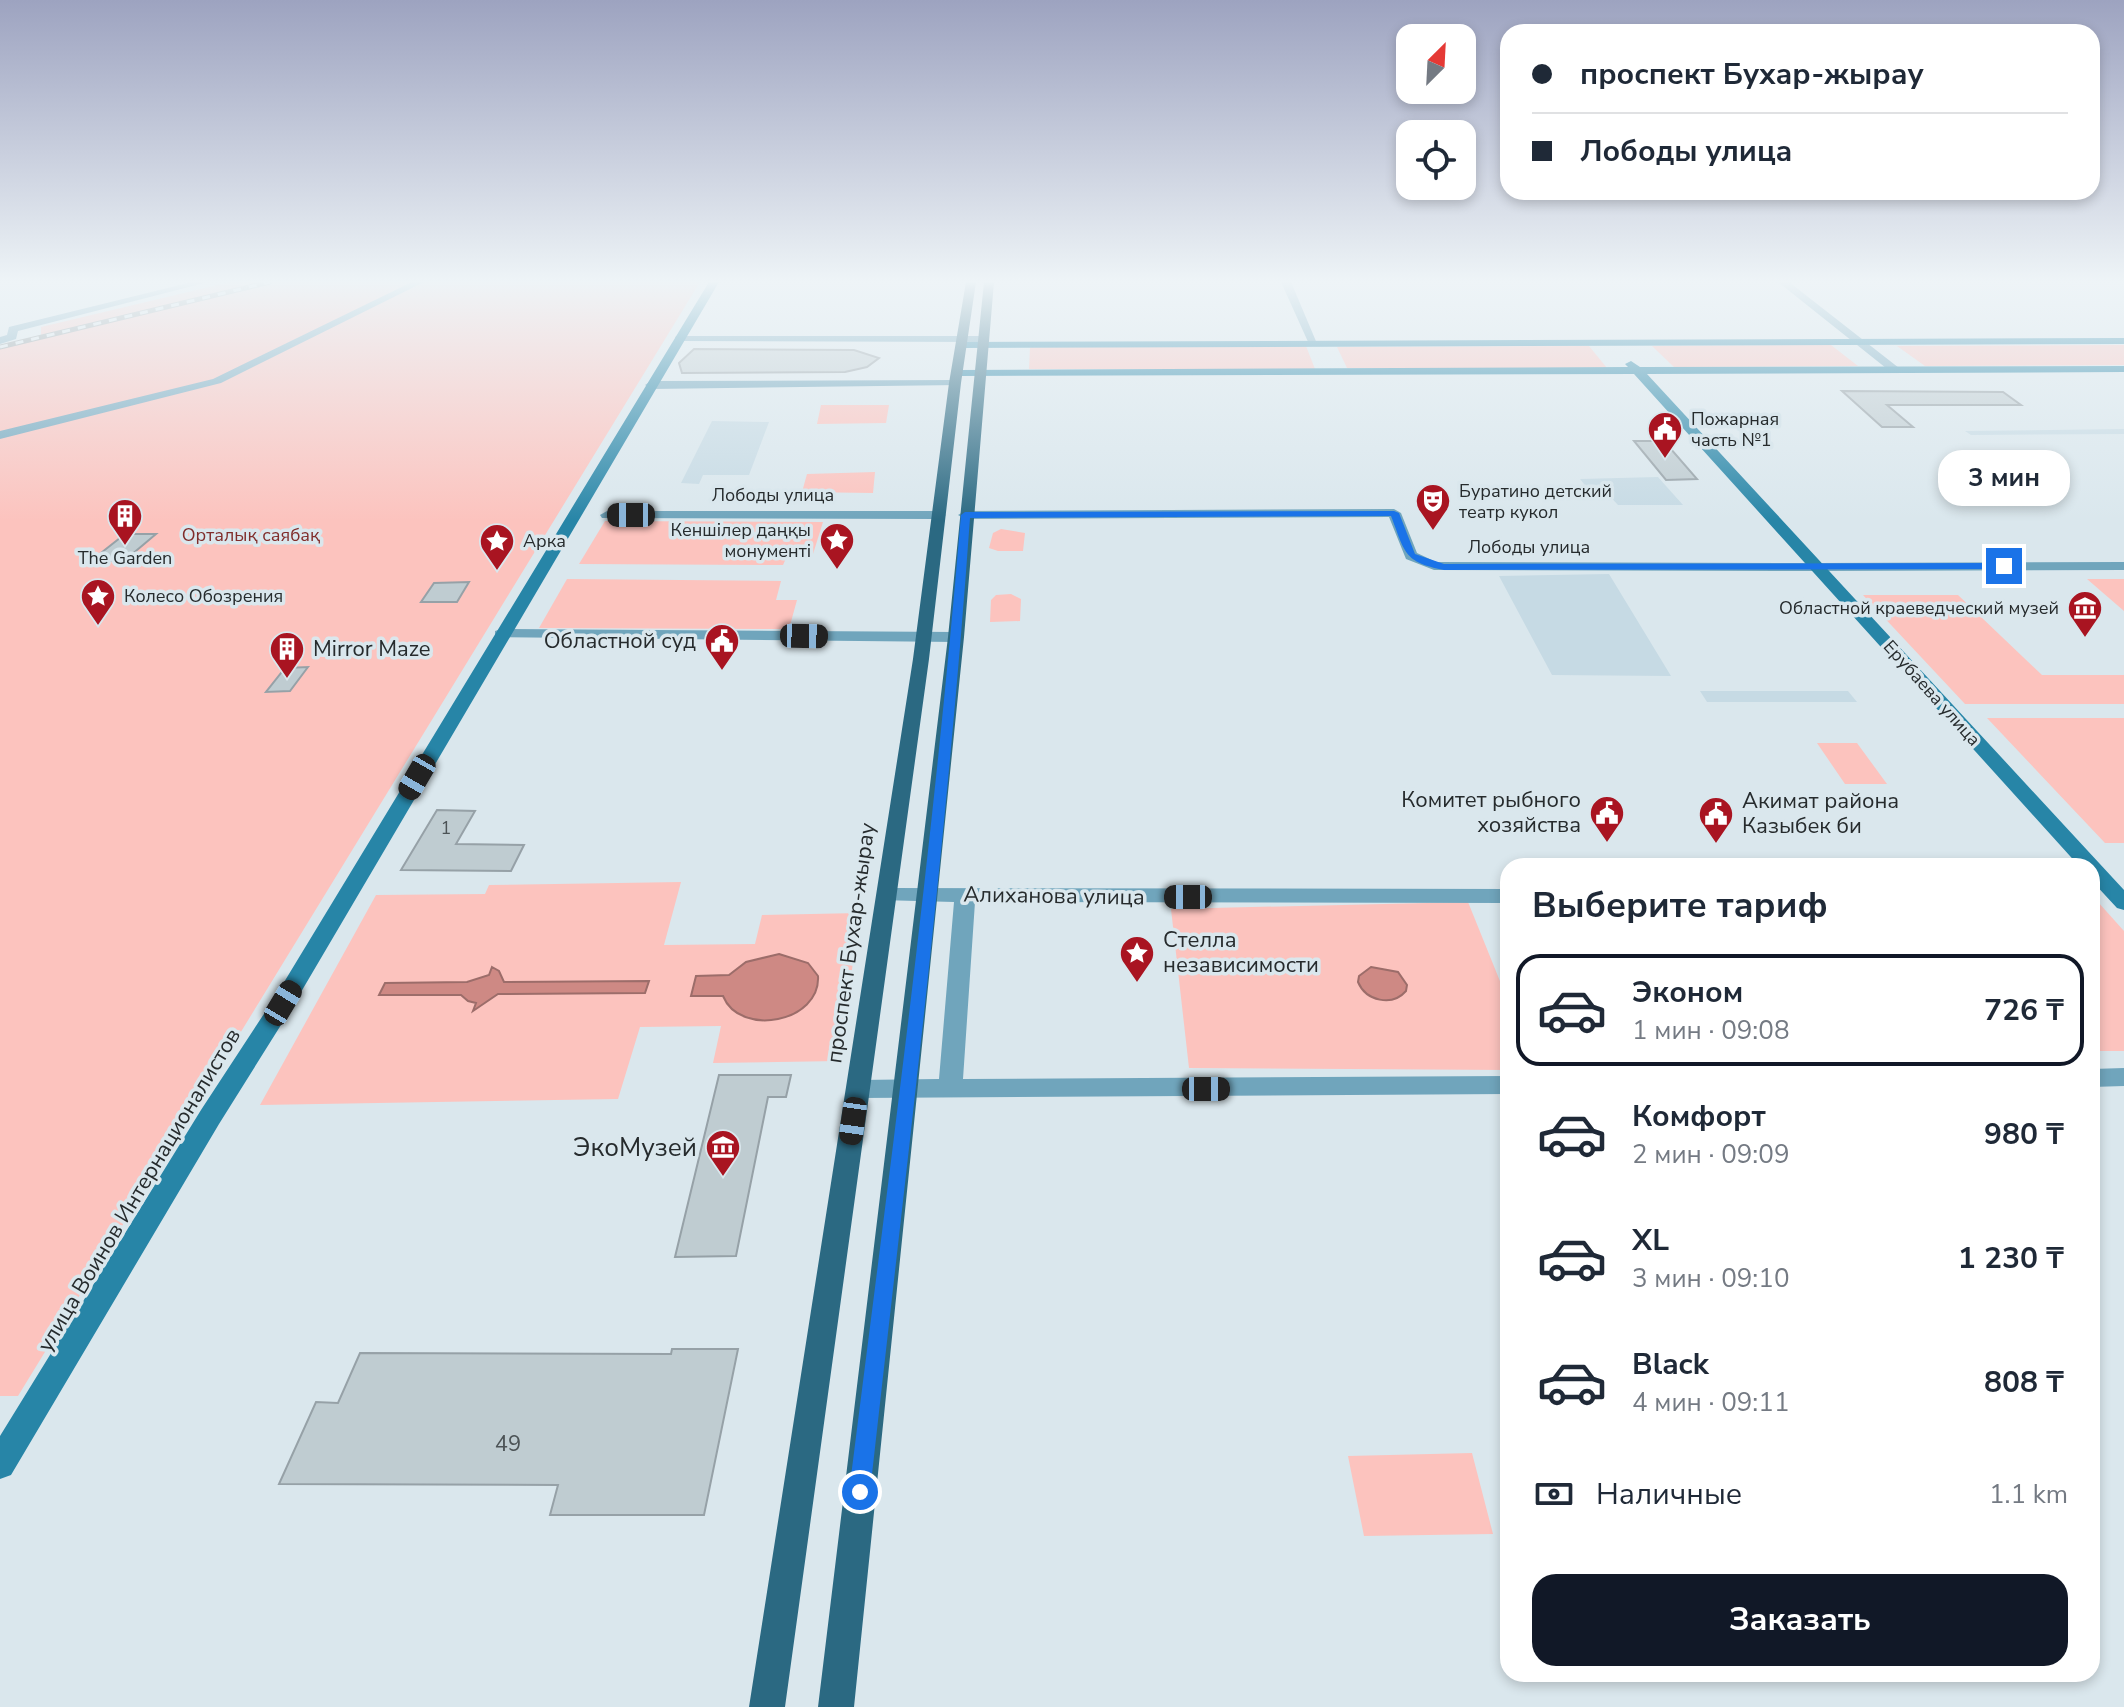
<!DOCTYPE html>
<html lang="ru">
<head>
<meta charset="utf-8">
<style>
	body { margin:0; font-family:"Nunito Sans",sans-serif; background:#f2f2f3; color:#1f2937; height:100vh; display:flex; flex-direction:column; font-size:30px; white-space:nowrap }
	* { box-sizing:border-box; margin:0 }
	p { font-size:26px; color:#747a83 }
	.icon { flex:none; width:44px; height:44px; fill:none; stroke:currentColor; stroke-width:2; stroke-linecap:round; stroke-linejoin:round }
	.map { position:relative; flex:1; overflow:hidden }
	.details { position:absolute; left:1500px; top:858px; width:600px; height:824px; display:flex; flex-direction:column; background:#fff; border-radius:24px; box-shadow:0 4px 12px #0003 }
	.details>* { flex:none }
	.guide { position:absolute; left:1500px; top:24px; width:600px; height:176px; border-radius:24px; box-shadow:0 4px 12px #0003; display:grid; align-content:center; height:176px; padding:0 32px; background:#fff }
	.needle { width:52px; rotate:24deg }
	.tools { position:absolute; left:1396px; top:24px; display:grid; gap:16px }
	.tools a { display:grid; place-items:center; width:80px; height:80px; border-radius:16px; background:#fff; box-shadow:0 4px 12px #0003; font-size:40px }
	.end { position:absolute; width:36px; height:36px; margin:-18px; border:10px solid #1a73e8; background:#fff; box-shadow:0 0 0 4px #fff }
	.from { border-radius:50% }
	.bubble { position:absolute; height:56px; border-radius:24px; background:#fff; box-shadow:0 4px 12px #0003; font-size:26px; font-weight:700; line-height:56px; text-align:center }
	.car { position:absolute; width:24px; height:48px; margin:-24px -12px; border-radius:10px; box-shadow:0 0 6px 2px #0007; background:linear-gradient(#222 24%,#8ab4d8 0 40%,#222 0 76%,#8ab4d8 0 86%,#222 0) }
	.guide b { display:flex; align-items:center; gap:28px; height:76px; font-size:30px }
	.guide b+b { border-top:2px solid #e0e1e3 }
	.guide i { width:20px; height:20px; background:#1f2937 }
	ul { padding:0; list-style:none }
	li { display:flex; align-items:center; gap:24px; height:112px; margin:0 16px 12px; padding:0 16px; border:4px solid transparent; border-radius:24px }
	li div { flex:1 }
	li b { display:block; font-size:30px }
	li em { font-style:normal; font-weight:700 }
	li.selected { border-color:#111827 }
	li>.icon { width:72px; height:72px; stroke-width:1.5 }
	h2 { padding:0 32px; font-size:36px; line-height:96px }
	.pay { display:flex; align-items:center; gap:20px; height:88px; padding:0 32px; font-size:30px }
	.pay p { margin-inline-start:auto }
	.action { display:flex; gap:16px; margin-top:auto; padding:16px 32px }
	.action a { flex:1; height:92px; border-radius:24px; background:#111827; color:#fff; font-size:32px; font-weight:700; line-height:92px; text-align:center }
	.map>svg:first-child { display:block }
	.built { fill:#c6dae4 }
	.green { fill:#fcc3be }
	.water { fill:#ce8984; stroke:#9c6d6a; stroke-width:2 }
	.building { fill:#bfccd1; stroke:#96a1a7; stroke-width:2 }
	.lines { fill:none; stroke-linecap:round; stroke-linejoin:round }
	.minor { fill:#70a5bc; fill-rule:evenodd }
	.tertiary { fill:#70a5bc; fill-rule:evenodd }
	.secondary { fill:#2785a7; fill-rule:evenodd }
	.primary { fill:#2b6982; fill-rule:evenodd }
	.rail-casing { stroke:#889296; stroke-width:5 }
	.rail { stroke:#dae7ed; stroke-width:3; stroke-dasharray:8; stroke-linecap:butt }
	.route { fill:#1a73e8 }
	.labels { text-anchor:middle; dominant-baseline:central; stroke-width:7; stroke-linejoin:round; paint-order:stroke }
	.far-poi-label { font-size:18px; fill:#262b2d; stroke:#dae7ed; text-anchor:start }
	.far-street-label { font-size:18px; fill:#262b2d; stroke:#dae7ed }
	.far-park-label { font-size:18px; fill:#802d2b; stroke:#dae7ed }
	.number-label { font-size:18px; fill:#4c5356 }
	.poi-label { font-size:22px; fill:#262b2d; stroke:#dae7ed; text-anchor:start }
	.street-label { font-size:22px; fill:#262b2d; stroke:#dae7ed }
	.near-number-label { font-size:22px; fill:#4c5356 }
	.near-poi-label { font-size:26px; fill:#262b2d; stroke:#dae7ed; text-anchor:end }
</style>
</head>
<body>
<div class="map">
<svg width="2124" height="1707" viewBox="0 0 2124 1707">
	<rect width="100%" height="100%" fill="#dae7ed"/>
	<path class="built" d="M712,421L769,422L749,475H703L699,484L681,483Z
		M2124,429V434L1971,435L1965,431Z
		M1658,477L1683,505H1618L1603,489H1588L1580,479Z
		M1609,574L1671,676L1552,675L1499,576Z
		M1700,691H1848L1857,702H1707Z"/>
	<path class="green" d="M230,282H700L18,1396H0V348L41,337V327Z
		M1831,345L1858,366L1674,367L1652,346Z
		M2124,345V365L1925,366L1897,346Z
		M1306,346L1315,369H1029L1030,347Z
		M1589,346L1607,368H1347L1337,347Z
		M821,405H889L886,423L817,424Z
		M875,472L873,493L802,492L807,474Z
		M605,521L823,522L813,554H788L783,565L579,564Z
		M1001,529L1025,533L1023,551H998L989,548L993,533Z
		M567,579L781,581L776,600H797L789,629L539,628Z
		M2087,579H2124V611Z
		M1011,594L1021,599L1020,621L990,622L991,600L996,595Z
		M1863,595H1958L2042,675H2124V704H1965Z
		M1987,718H2124V843H2105Z
		M1817,743H1857L1887,784H1845Z
		M681,882L664,945L755,944L762,915L860,913L839,1061L713,1063L721,1026L640,1027L618,1099L260,1105L376,895L485,894L489,885Z
		M1468,902L1508,1001V1070L1189,1068L1171,909Z
		M2092,902H2098L2124,931V1051H2092Z
		M1472,1453L1493,1534L1364,1536L1348,1456Z"/>
	<path class="water" d="M779,954L808,963L818,976C821,1022 740,1038 723,996H691L696,976L729,975L746,962Z
		M492,967L499,971L504,982L649,981L645,993L498,994L473,1011L476,1003L468,1001L461,995H379L385,983L467,982L489,975Z
		M1371,967L1398,972L1407,985L1406,991C1392,1007 1366,1001 1358,982L1359,976Z"/>
	<path class="building" d="M694,349L854,350L879,358L867,367L845,372L682,373L679,363Z
		M1842,391L2003,392L2021,405H1887L1913,427H1882Z
		M1634,441H1664L1697,479L1666,480Z
		M125,534H156L124,561L92,560Z
		M469,582L457,602H421L434,583Z
		M308,667L290,691L266,692L285,668Z
		M437,810L475,811L456,844L524,845L511,871L401,870Z
		M719,1075H791L786,1097H768L736,1256L675,1257Z
		M672,1349H738L704,1515H550L558,1485L279,1484L316,1402L338,1403L360,1353L671,1354Z"/>
	<g class="lines">
		<path class="minor" d="M192,282H208L18,331L16,339L0,344V337L7,335L9,327Z
			M412,282H424L221,383L0,439V431L213,379Z
			M1281,282H1291L1318,346L1309,344Z
			M1778,282H1789L1899,368V372H1891Z
			M676,336H983L988,339L983,342L680,341L675,338Z
			M955,380L959,381V385L651,389L645,385L651,381Z
			M1394,509L1401,513L1417,553L1436,562L1818,563L1825,567L1818,571L1434,570L1406,559L1389,517L965,519L958,515L965,511Z
			M607,511H939L946,515L939,519L602,518L600,515Z
			M501,629L956,632L964,637L956,642L495,637V631Z"/>
		<path class="tertiary" d="M2124,562V570L1818,571L1811,567L1818,563Z
			M887,888L1508,889V903L975,902L963,1079L1508,1076V1094L859,1098L850,1096L847,1089L850,1082L859,1080L939,1079L954,902L880,900L877,895L880,890Z
			M2124,1068V1086L2092,1087V1069Z"/>
		<path class="secondary" d="M709,282H719L291,1009L219,1124L11,1475L0,1479V1436L201,1110L275,997Z
			M2124,338V344L961,348L956,345L961,342Z
			M1631,361L1640,367L2124,366V372L1647,374L2124,890V910L2117,908L2092,881V866H2079L1634,374L957,376L951,373L957,370L1628,367L1625,364Z"/>
		<path class="primary" d="M966,282H976L961,383L929,659L785,1707H749L913,659L949,383Z
			M984,282H994L964,637L854,1707H818L948,637Z"/>
		<g class="rail-casing">
			<path id="rail" d="M0,347L270,282"/>
		</g>
		<use href="#rail" class="rail"/>
	</g>
	<linearGradient id="sky" x2="0" y2="1"><stop stop-color="#9da3c0"/><stop offset="0.54" stop-color="#eef4f7"/><stop offset="1" stop-color="#eef4f7" stop-opacity="0"/></linearGradient>
	<rect width="2124" height="521" fill="url(#sky)"/>
	<path class="route" d="M1394,511L1399,513L1415,554L1444,564L2004,563L2008,566L2004,569L1444,570C1403,562 1405,552 1391,516L970,518C947,843 906,1168 870,1492L867,1500L860,1502L852,1500L849,1492C890,1167 934,842 961,515L965,512Z"/>
	<defs>
		<g id="civic-pin" transform="scale(1.8)"><path d="M0 17L-7.5 6A9.5 9.5 0 1 1 7.5 6Z" fill="#a91421" stroke="#dae7ed"/><path d="M-.6-6.5H3V-4.5H.6V-3L4-1V1h2V6H-6V1h2V-1L-.6-3ZM-1.2 2.5V6h2.4V2.5Z" fill="#fff"/></g>
		<g id="theatre-pin" transform="scale(1.8)"><path d="M0 17L-7.5 6A9.5 9.5 0 1 1 7.5 6Z" fill="#a91421" stroke="#dae7ed"/><path d="M-5-5.5Q0-4 5-5.5V0Q5 5 0 6Q-5 5-5 0ZM-3.3-2.5H-1v1.5H-3.3ZM1-2.5H3.3v1.5H1ZM-2.8 1Q0 5.5 2.8 1Z" fill="#fff"/></g>
		<g id="building-pin" transform="scale(1.8)"><path d="M0 17L-7.5 6A9.5 9.5 0 1 1 7.5 6Z" fill="#a91421" stroke="#dae7ed"/><path d="M-4-6H4V6H1V3H-1V6H-4ZM-2.5-4.3h1.7v1.8h-1.7ZM.8-4.3h1.7v1.8H.8ZM-2.5-1h1.7V.8h-1.7ZM.8-1h1.7V.8H.8Z" fill="#fff"/></g>
		<g id="sight-pin" transform="scale(1.8)"><path d="M0 17L-7.5 6A9.5 9.5 0 1 1 7.5 6Z" fill="#a91421" stroke="#dae7ed"/><path d="M0-6L1.8-2.2L6-1.7L2.9 1.2L3.7 5.4L0 3.3L-3.7 5.4L-2.9 1.2L-6-1.7L-1.8-2.2Z" fill="#fff"/></g>
		<g id="museum-pin" transform="scale(1.8)"><path d="M0 17L-7.5 6A9.5 9.5 0 1 1 7.5 6Z" fill="#a91421" stroke="#dae7ed"/><path d="M0-6L6-3V-2H-6V-3ZM-5-1h2V3h-2ZM-1-1h2V3h-2ZM3-1h2V3H3ZM-6 4H6V6H-6Z" fill="#fff"/></g>
	</defs>
	<g fill-rule="evenodd">
		<use href="#civic-pin" x="1665" y="429"/>
		<use href="#theatre-pin" x="1433" y="501"/>
		<use href="#building-pin" x="125" y="516"/>
		<use href="#sight-pin" x="837" y="540"/>
		<use href="#sight-pin" x="497" y="541"/>
		<use href="#sight-pin" x="98" y="596"/>
		<use href="#museum-pin" x="2085" y="608"/>
		<use href="#civic-pin" x="722" y="641"/>
		<use href="#building-pin" x="287" y="649"/>
		<use href="#civic-pin" x="1607" y="813"/>
		<use href="#civic-pin" x="1716" y="814"/>
		<use href="#sight-pin" x="1137" y="953"/>
		<use href="#museum-pin" x="723" y="1147"/>
	</g>
	<g class="labels">
		<g class="far-poi-label">
			<text x="1691" y="419">Пожарная<tspan x="1691" dy="21">часть №1</tspan></text>
			<text x="1459" y="491">Буратино детский<tspan x="1459" dy="21">театр кукол</tspan></text>
			<text x="811" y="530" text-anchor="end">Кеншілер даңқы<tspan x="811" dy="21">монументі</tspan></text>
			<text x="523" y="541">Арка</text>
			<text x="125" y="558" text-anchor="middle">The Garden</text>
			<text x="124" y="596">Колесо Обозрения</text>
			<text x="2059" y="608" text-anchor="end">Областной краеведческий музей</text>
		</g>
		<g class="far-street-label">
			<text x="773" y="495">Лободы улица</text>
			<text x="1529" y="547">Лободы улица</text>
			<text transform="translate(1932 693) rotate(48)">Ерубаева улица</text>
		</g>
		<g class="far-park-label">
			<text x="251" y="535">Орталық саябақ</text>
		</g>
		<g class="number-label">
			<text x="446" y="828">1</text>
		</g>
		<g class="poi-label">
			<text x="696" y="641" text-anchor="end">Областной суд</text>
			<text x="313" y="649">Mirror Maze</text>
			<text x="1581" y="800" text-anchor="end">Комитет рыбного<tspan x="1581" dy="25">хозяйства</tspan></text>
			<text x="1742" y="801">Акимат района<tspan x="1742" dy="25">Казыбек би</tspan></text>
			<text x="1163" y="940">Стелла<tspan x="1163" dy="25">независимости</tspan></text>
		</g>
		<g class="street-label">
			<text transform="translate(1054 896) rotate(1)">Алиханова улица</text>
			<text transform="translate(851 943) rotate(-82)">проспект Бухар-жырау</text>
			<text transform="translate(139 1190) rotate(-59)">улица Воинов Интернационалистов</text>
		</g>
		<g class="near-number-label">
			<text x="508" y="1444">49</text>
		</g>
		<g class="near-poi-label">
			<text x="697" y="1147">ЭкоМузей</text>
		</g>
	</g>
</svg>
<div class="tools">
<a><svg class="needle" viewBox="-14 -14 28 28"><path d="M0-13l5 13h-10z" fill="#e53935"/><path d="M0 13l5-13h-10z" fill="#747a83"/></svg></a>
<a><svg class="icon" aria-label="locate" viewBox="0 0 24 24"><circle cx="12" cy="12" r="6"/><path d="M12 2v4M12 18v4M2 12h4M18 12h4"/></svg></a>
</div>
<i class="end from" style="left:860px;top:1492px"></i>
<i class="end" style="left:2004px;top:566px"></i>
<div class="bubble" style="left:1938px;top:450px;width:132px">3 мин</div>
<i class="car" style="left:631px;top:515px;rotate:270deg"></i>
<i class="car" style="left:804px;top:636px;rotate:91deg"></i>
<i class="car" style="left:417px;top:777px;rotate:210deg"></i>
<i class="car" style="left:1188px;top:897px;rotate:270deg"></i>
<i class="car" style="left:283px;top:1003px;rotate:31deg"></i>
<i class="car" style="left:1206px;top:1089px;rotate:90deg"></i>
<i class="car" style="left:853px;top:1121px;rotate:188deg"></i>
<div class="guide">
<b><i class="from"></i>проспект Бухар-жырау</b>
<b><i></i>Лободы улица</b>
</div>
<section class="details">
<h2>Выберите тариф</h2>
<ul>
<li class="selected"><svg class="icon" aria-label="car" viewBox="0 0 24 24"><path d="M5 17H2v-5l4-1 3-4h7l3 4 3 1v5h-3M9 17h6M6 11h13"/><circle cx="7" cy="17" r="2"/><circle cx="17" cy="17" r="2"/></svg><div><b>Эконом</b><p>1 мин · 09:08</p></div><em>726 ₸</em></li>
<li><svg class="icon" aria-label="car" viewBox="0 0 24 24"><path d="M5 17H2v-5l4-1 3-4h7l3 4 3 1v5h-3M9 17h6M6 11h13"/><circle cx="7" cy="17" r="2"/><circle cx="17" cy="17" r="2"/></svg><div><b>Комфорт</b><p>2 мин · 09:09</p></div><em>980 ₸</em></li>
<li><svg class="icon" aria-label="car" viewBox="0 0 24 24"><path d="M5 17H2v-5l4-1 3-4h7l3 4 3 1v5h-3M9 17h6M6 11h13"/><circle cx="7" cy="17" r="2"/><circle cx="17" cy="17" r="2"/></svg><div><b>XL</b><p>3 мин · 09:10</p></div><em>1 230 ₸</em></li>
<li><svg class="icon" aria-label="car" viewBox="0 0 24 24"><path d="M5 17H2v-5l4-1 3-4h7l3 4 3 1v5h-3M9 17h6M6 11h13"/><circle cx="7" cy="17" r="2"/><circle cx="17" cy="17" r="2"/></svg><div><b>Black</b><p>4 мин · 09:11</p></div><em>808 ₸</em></li>
</ul>
<div class="pay"><svg class="icon" aria-label="cash" viewBox="0 0 24 24"><path d="M3 7h18v10H3z"/><circle cx="12" cy="12" r="2"/></svg>Наличные<p>1.1 km</p></div>
<div class="action"><a>Заказать</a></div>
</section>
</div>
</body>
</html>
